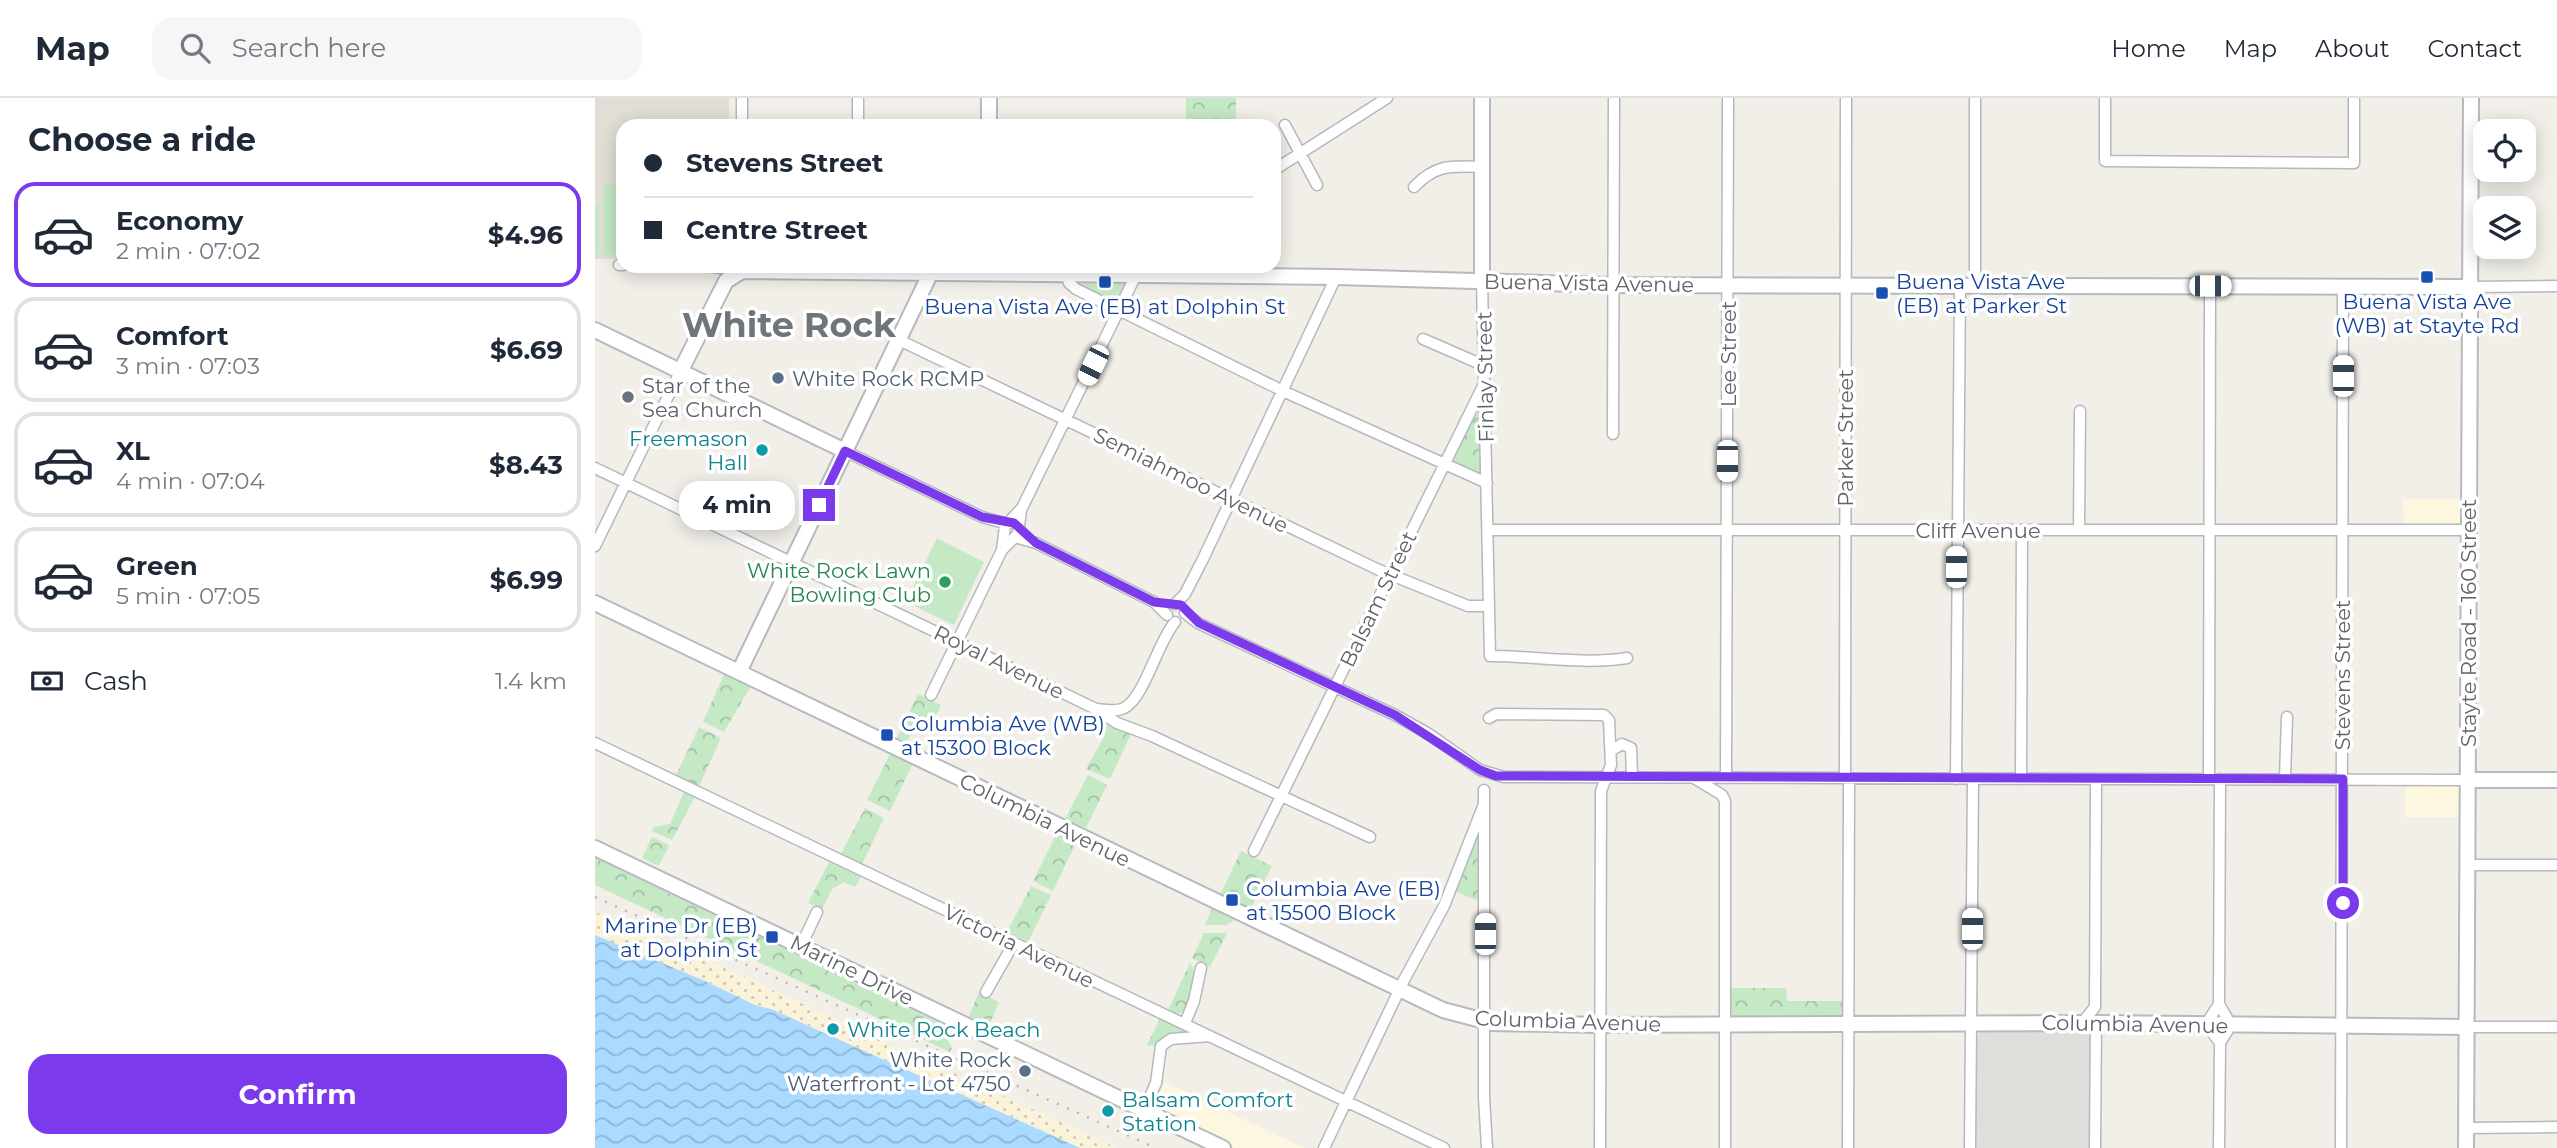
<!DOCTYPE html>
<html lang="en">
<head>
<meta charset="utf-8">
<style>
	body { margin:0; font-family:Montserrat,sans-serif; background:#f6f6f7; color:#1f2937; height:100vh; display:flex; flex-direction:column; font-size:26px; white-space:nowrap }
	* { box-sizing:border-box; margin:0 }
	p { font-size:23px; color:#747a83 }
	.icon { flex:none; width:38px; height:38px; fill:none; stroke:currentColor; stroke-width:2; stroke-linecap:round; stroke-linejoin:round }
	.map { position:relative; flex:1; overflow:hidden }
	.panel { display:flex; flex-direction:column; background:#fff; width:595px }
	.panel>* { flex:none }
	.banner { position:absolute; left:21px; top:21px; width:665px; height:154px; border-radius:21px; box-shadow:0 4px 18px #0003; display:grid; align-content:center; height:154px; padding:0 28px; background:#fff }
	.fabs { position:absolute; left:1878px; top:21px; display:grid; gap:14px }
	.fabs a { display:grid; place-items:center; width:63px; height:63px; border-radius:14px; background:#fff; box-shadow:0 4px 18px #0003; font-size:35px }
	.end { position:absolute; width:32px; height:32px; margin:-16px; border:9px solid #7c3aed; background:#fff; box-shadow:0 0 0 4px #fff }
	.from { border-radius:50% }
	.bubble { position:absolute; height:49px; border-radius:21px; background:#fff; box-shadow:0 4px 18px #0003; font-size:23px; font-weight:700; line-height:49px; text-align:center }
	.car { position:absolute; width:21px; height:42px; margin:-21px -10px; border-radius:9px; box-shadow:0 0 5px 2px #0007; background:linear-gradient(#fff 24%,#345 0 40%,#fff 0 76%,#345 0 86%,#fff 0) }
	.banner b { display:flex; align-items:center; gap:24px; height:66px; font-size:26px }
	.banner b+b { border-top:2px solid #e0e1e3 }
	.banner i { width:18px; height:18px; background:#1f2937 }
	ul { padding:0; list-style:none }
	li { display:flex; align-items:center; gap:21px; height:105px; margin:0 14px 10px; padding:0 14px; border:4px solid #e0e1e3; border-radius:21px }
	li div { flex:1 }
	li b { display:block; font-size:26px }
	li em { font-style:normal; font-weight:700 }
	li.on { border-color:#7c3aed }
	li>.icon { width:63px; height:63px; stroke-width:1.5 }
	h2 { padding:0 28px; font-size:32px; line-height:84px }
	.pay { display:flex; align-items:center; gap:18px; height:77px; padding:0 28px; font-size:26px }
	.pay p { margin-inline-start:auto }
	.button { display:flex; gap:14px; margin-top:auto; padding:14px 28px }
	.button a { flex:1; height:80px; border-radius:21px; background:#7c3aed; color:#fff; font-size:28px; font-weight:700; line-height:80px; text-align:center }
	header { display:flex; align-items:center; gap:42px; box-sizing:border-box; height:98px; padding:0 35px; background:#fff; border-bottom:2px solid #e0e1e3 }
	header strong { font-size:33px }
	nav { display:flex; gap:38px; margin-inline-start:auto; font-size:24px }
	.search { width:490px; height:63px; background:#f6f6f7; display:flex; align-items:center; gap:18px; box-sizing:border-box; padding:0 24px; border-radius:21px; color:#747a83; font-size:26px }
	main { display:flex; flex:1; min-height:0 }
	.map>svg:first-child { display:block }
	.commercial { fill:#fef7e0 }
	.industrial { fill:#e0deda }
	.education { fill:#e1ded6 }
	.forest { fill:url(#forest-crowns) }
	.sand { fill:url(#sand-dots) }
	.pitch { fill:#c5e8c5 }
	.water { fill:url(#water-waves) }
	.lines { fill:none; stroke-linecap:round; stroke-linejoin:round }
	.street-casing { stroke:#b5b8bc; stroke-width:13 }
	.secondary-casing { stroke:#b6babf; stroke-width:18 }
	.street { stroke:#fff; stroke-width:10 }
	.secondary { stroke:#fff; stroke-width:14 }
	.rail { stroke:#b6b7b8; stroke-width:2.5; stroke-dasharray:2 9; stroke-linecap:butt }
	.route { stroke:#7c3aed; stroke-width:9 }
	.transit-dot { fill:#1a4fb4; stroke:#fff; stroke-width:2.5 }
	.service-dot { fill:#5c6f8a; stroke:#fff; stroke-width:2.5 }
	.worship-dot { fill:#6b7280; stroke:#fff; stroke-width:2.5 }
	.culture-dot { fill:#0f9aa8; stroke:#fff; stroke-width:2.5 }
	.leisure-dot { fill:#2e9e5b; stroke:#fff; stroke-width:2.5 }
	.labels { text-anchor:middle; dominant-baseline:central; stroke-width:7; stroke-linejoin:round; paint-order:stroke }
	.transit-label { font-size:21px; fill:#164399; stroke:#fff; text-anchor:start }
	.street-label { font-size:21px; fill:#5f6368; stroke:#fff }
	.service-label { font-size:21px; fill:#4e5e75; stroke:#fff; text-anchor:start }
	.worship-label { font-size:21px; fill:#5b616d; stroke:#fff; text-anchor:start }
	.culture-label { font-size:21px; fill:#0d838f; stroke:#fff; text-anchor:start }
	.leisure-label { font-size:21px; fill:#27864d; stroke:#fff; text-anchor:end }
	.town-label { font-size:35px; font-weight:bold; fill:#70757a; stroke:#fff }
</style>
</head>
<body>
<header>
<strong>Map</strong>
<div class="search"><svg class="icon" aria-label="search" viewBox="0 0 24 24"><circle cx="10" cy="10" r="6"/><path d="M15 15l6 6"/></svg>Search here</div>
<nav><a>Home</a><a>Map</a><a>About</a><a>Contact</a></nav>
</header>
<main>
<section class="panel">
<h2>Choose a ride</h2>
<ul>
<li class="on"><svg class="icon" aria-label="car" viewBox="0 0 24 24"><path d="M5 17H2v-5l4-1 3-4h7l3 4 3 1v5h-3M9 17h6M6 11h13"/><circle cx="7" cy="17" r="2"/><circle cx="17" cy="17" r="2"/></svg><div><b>Economy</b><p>2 min · 07:02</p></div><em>$4.96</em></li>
<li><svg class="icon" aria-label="car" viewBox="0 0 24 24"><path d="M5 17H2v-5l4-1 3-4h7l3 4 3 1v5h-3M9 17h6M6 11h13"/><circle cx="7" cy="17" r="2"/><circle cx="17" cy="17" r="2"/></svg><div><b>Comfort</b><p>3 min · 07:03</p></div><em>$6.69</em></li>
<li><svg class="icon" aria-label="car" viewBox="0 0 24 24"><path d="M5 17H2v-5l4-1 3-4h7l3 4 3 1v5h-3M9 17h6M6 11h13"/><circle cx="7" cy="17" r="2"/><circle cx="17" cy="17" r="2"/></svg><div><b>XL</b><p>4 min · 07:04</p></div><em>$8.43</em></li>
<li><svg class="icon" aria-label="car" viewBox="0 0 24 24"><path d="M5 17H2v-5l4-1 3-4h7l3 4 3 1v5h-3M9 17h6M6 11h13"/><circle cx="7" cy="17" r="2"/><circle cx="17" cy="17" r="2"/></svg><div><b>Green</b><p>5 min · 07:05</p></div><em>$6.99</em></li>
</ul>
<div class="pay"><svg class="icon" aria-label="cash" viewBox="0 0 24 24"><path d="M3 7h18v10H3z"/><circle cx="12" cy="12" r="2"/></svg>Cash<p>1.4 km</p></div>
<div class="button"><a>Confirm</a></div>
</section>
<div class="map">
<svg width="1962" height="1050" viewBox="0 0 1962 1050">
	<defs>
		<pattern id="forest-crowns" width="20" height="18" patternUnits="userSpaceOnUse" patternTransform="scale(1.75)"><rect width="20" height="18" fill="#c5e8c5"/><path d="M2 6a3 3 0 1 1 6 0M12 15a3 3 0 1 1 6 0" fill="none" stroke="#a3c0a4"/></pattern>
		<pattern id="sand-dots" width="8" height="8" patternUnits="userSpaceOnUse" patternTransform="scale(1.75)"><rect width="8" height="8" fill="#fbf3d9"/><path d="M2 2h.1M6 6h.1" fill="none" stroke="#cec8b4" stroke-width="1.8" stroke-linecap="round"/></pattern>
		<pattern id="water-waves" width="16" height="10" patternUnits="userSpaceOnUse" patternTransform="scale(1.75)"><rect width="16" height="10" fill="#aadaff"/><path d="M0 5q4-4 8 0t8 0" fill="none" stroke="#8eb4d2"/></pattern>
	</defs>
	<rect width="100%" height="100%" fill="#f1efe8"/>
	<path class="commercial" d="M1808,401H1870L1868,421L1860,427L1809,428Z
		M1810,686L1863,687L1867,691L1868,719H1810Z
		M570,984L709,1050H641L558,1009Z"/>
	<path class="industrial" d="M1489,931L1497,937L1494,1050H1379L1381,943L1386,932Z"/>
	<path class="education" d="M0,0H134V28H28V161H0Z"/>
	<path class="forest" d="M591,0H641V28H591Z
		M481,186H531L521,206Z
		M884,315L887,372L881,376L856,363L878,318Z
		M130,574L156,588L129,634L108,624Z
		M323,596L346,607L339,622L331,624L323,621L312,644L302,640Z
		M508,625L536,636L515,681L491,671L509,639Z
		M104,629L126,640L104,688L81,677Z
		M296,654L318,665L295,713L272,702Z
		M493,677L512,687L491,730L470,721Z
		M89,694L100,699L77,742L57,733L59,729L75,726Z
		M270,710L289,720L267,766L246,756Z
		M463,733L482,743L458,793L438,783Z
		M882,735L886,742V804L859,793Z
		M57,739L74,747L64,768L47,760Z
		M646,753L677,768L655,813L626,795Z
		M0,760L344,925L357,950L355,954L0,787Z
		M234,764L266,779L260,789L249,784L237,791L227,811L213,805Z
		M436,788L456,797L433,844L412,834Z
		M617,811L639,822L631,827H610Z
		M609,835H632L615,869L597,860Z
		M595,865C605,876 596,898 592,911L583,916L573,912Z
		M1134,890H1191L1192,903H1249L1246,922L1137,921Z
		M384,894L404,904L394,928L374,918Z
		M565,921L596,935L575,937L560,948L552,947Z"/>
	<path class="sand" d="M0,814L49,833L522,1050H485L177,911C151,906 130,891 106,881C71,866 34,854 0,837Z"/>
	<path class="pitch" d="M9,86L28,87V157H8Z
		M0,106H4V157H0Z
		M342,440L389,464L359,527L311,504Z"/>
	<path class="water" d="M0,837L110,883L162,908L176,911L485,1050H0Z"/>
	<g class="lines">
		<g class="street-casing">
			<path id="street" d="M263,0V28
				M1510,0V63L1759,65V0
				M690,27L722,87
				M147,28V0
				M679,72L792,0
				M819,89C841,66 856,68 886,69
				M24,167H28
				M112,168L147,173V169
				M472,176L474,185L481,191L690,294L892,385
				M887,183L895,558C940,558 987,567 1032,560
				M1380,187V0
				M1875,189L1962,188
				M828,241L890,268
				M304,242L784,472L873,508H893
				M1018,336L1019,0
				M250,353L387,419L413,426
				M0,370L501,611L522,625L557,638L775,739
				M893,432H1873
				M1484,432L1485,313
				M420,439L441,445L559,504L572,517
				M0,448L85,274
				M407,452L410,428L427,410L541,177
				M580,506L590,496L608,461L741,179
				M590,515L603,525L800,617L834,636L885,672L909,679L1873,682
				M336,597L407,452L423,436L426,412
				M502,611C511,612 521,614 529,610C549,601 563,543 580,524
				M894,620L901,616L1009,617L1014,622L1016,667L1006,693L1005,1050
				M0,645L849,1050
				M1017,652L1027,646L1036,650L1037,678
				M1099,680L1127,697L1130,703V1050
				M1131,680L1133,0
				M1250,681L1251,0
				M1361,681L1365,187
				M1426,681L1427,432
				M1614,681L1615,188
				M1690,681L1692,619
				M889,692V999L892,1050
				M659,753L889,286
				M1872,767H1962
				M206,848L222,814
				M391,894L419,845
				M1624,906L1611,926L1625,945
				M590,925L599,903L606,870
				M1487,925L1500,909L1501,681
				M1872,929H1962
				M549,1012L561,985L566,948L576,941L615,938
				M1871,1030L1962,1029
				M729,1050L809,882L849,808L889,706
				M1253,1050L1254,681
				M1375,1050L1378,681
				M1500,1050L1501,925
				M1624,1050L1625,945L1636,927L1624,906L1625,681
				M1746,1050L1748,187"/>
		</g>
		<g class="secondary-casing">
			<path id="secondary" d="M394,0V28
				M887,0V183
				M0,232L250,353
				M85,274L131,183L147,173L741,179L1018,187L1875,189
				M0,505L848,912L897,925L1005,927L1501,925L1872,929
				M144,574L336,174
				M1873,682H1962
				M0,750L628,1050
				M1871,1050L1876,0"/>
		</g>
		<use href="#street" class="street"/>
		<use href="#secondary" class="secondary"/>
		<path class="rail" d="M0,799L561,1050"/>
	</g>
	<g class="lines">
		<path class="route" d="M224,407L250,353L387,419L419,425L441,445L559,504L586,507L604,525L800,617L885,672L901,678L1748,681V805"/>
	</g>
	<g class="transit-dot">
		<rect x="1825" y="172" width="14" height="14" rx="3.5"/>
		<rect x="503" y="177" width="14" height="14" rx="3.5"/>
		<rect x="1280" y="188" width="14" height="14" rx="3.5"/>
		<rect x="285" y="630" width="14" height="14" rx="3.5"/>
		<rect x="630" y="795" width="14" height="14" rx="3.5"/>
		<rect x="170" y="832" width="14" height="14" rx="3.5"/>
	</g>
	<g class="service-dot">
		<circle cx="183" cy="280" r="7"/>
		<circle cx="430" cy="973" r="7"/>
	</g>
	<circle class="worship-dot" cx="33" cy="299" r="7"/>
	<g class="culture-dot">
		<circle cx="167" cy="352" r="7"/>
		<circle cx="238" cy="931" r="7"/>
		<circle cx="513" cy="1013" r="7"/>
	</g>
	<circle class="leisure-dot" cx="350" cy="484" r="7"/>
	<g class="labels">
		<g class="transit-label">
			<text x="1301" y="183">Buena Vista Ave<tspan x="1301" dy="24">(EB) at Parker St</tspan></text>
			<text x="1832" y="203" text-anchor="middle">Buena Vista Ave<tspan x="1832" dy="24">(WB) at Stayte Rd</tspan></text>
			<text x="510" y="208" text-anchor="middle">Buena Vista Ave (EB) at Dolphin St</text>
			<text x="306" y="625">Columbia Ave (WB)<tspan x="306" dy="24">at 15300 Block</tspan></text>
			<text x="651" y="790">Columbia Ave (EB)<tspan x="651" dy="24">at 15500 Block</tspan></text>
			<text x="163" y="827" text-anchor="end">Marine Dr (EB)<tspan x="163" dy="24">at Dolphin St</tspan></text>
		</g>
		<g class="street-label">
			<text transform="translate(994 185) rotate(1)">Buena Vista Avenue</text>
			<text transform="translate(1133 256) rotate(-90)">Lee Street</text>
			<text transform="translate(890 279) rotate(-91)">Finlay Street</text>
			<text transform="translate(1250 340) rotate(-90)">Parker Street</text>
			<text transform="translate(596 382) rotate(26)">Semiahmoo Avenue</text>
			<text x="1383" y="432">Cliff Avenue</text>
			<text transform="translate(783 501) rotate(-64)">Balsam Street</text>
			<text transform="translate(1873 525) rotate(-90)">Stayte Road - 160 Street</text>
			<text transform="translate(404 564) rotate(26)">Royal Avenue</text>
			<text transform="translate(1747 577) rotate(-90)">Stevens Street</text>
			<text transform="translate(450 722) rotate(26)">Columbia Avenue</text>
			<text transform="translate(424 848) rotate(26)">Victoria Avenue</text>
			<text transform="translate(257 872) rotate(26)">Marine Drive</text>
			<text transform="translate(973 923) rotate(2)">Columbia Avenue</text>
			<text transform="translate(1540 926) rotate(1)">Columbia Avenue</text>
		</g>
		<g class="service-label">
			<text x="197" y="280">White Rock RCMP</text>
			<text x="416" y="961" text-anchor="end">White Rock<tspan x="416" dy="24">Waterfront - Lot 4750</tspan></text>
		</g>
		<g class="worship-label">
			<text x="47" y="287">Star of the<tspan x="47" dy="24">Sea Church</tspan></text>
		</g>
		<g class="culture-label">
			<text x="153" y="340" text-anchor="end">Freemason<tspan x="153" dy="24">Hall</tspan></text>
			<text x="252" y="931">White Rock Beach</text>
			<text x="527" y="1001">Balsam Comfort<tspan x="527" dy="24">Station</tspan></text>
		</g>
		<g class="leisure-label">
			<text x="336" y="472">White Rock Lawn<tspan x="336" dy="24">Bowling Club</tspan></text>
		</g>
		<g class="town-label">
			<text x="194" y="226">White Rock</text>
		</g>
	</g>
</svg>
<div class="fabs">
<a><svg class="icon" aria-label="locate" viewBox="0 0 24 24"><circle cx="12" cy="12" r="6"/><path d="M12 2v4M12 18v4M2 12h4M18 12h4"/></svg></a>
<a><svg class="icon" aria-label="layers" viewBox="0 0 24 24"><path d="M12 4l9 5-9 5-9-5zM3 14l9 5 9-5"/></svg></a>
</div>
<i class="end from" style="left:1748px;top:805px"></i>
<i class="end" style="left:224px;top:407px"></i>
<div class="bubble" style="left:84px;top:383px;width:116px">4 min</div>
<i class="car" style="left:1615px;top:188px;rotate:90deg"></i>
<i class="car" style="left:498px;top:267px;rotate:206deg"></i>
<i class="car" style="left:1748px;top:278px;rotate:0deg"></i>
<i class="car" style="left:1132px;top:363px;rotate:180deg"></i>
<i class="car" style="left:1361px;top:469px;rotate:0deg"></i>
<i class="car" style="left:1377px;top:831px;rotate:0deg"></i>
<i class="car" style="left:890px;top:836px;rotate:0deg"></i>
<div class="banner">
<b><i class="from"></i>Stevens Street</b>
<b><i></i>Centre Street</b>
</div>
</div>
</main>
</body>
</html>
